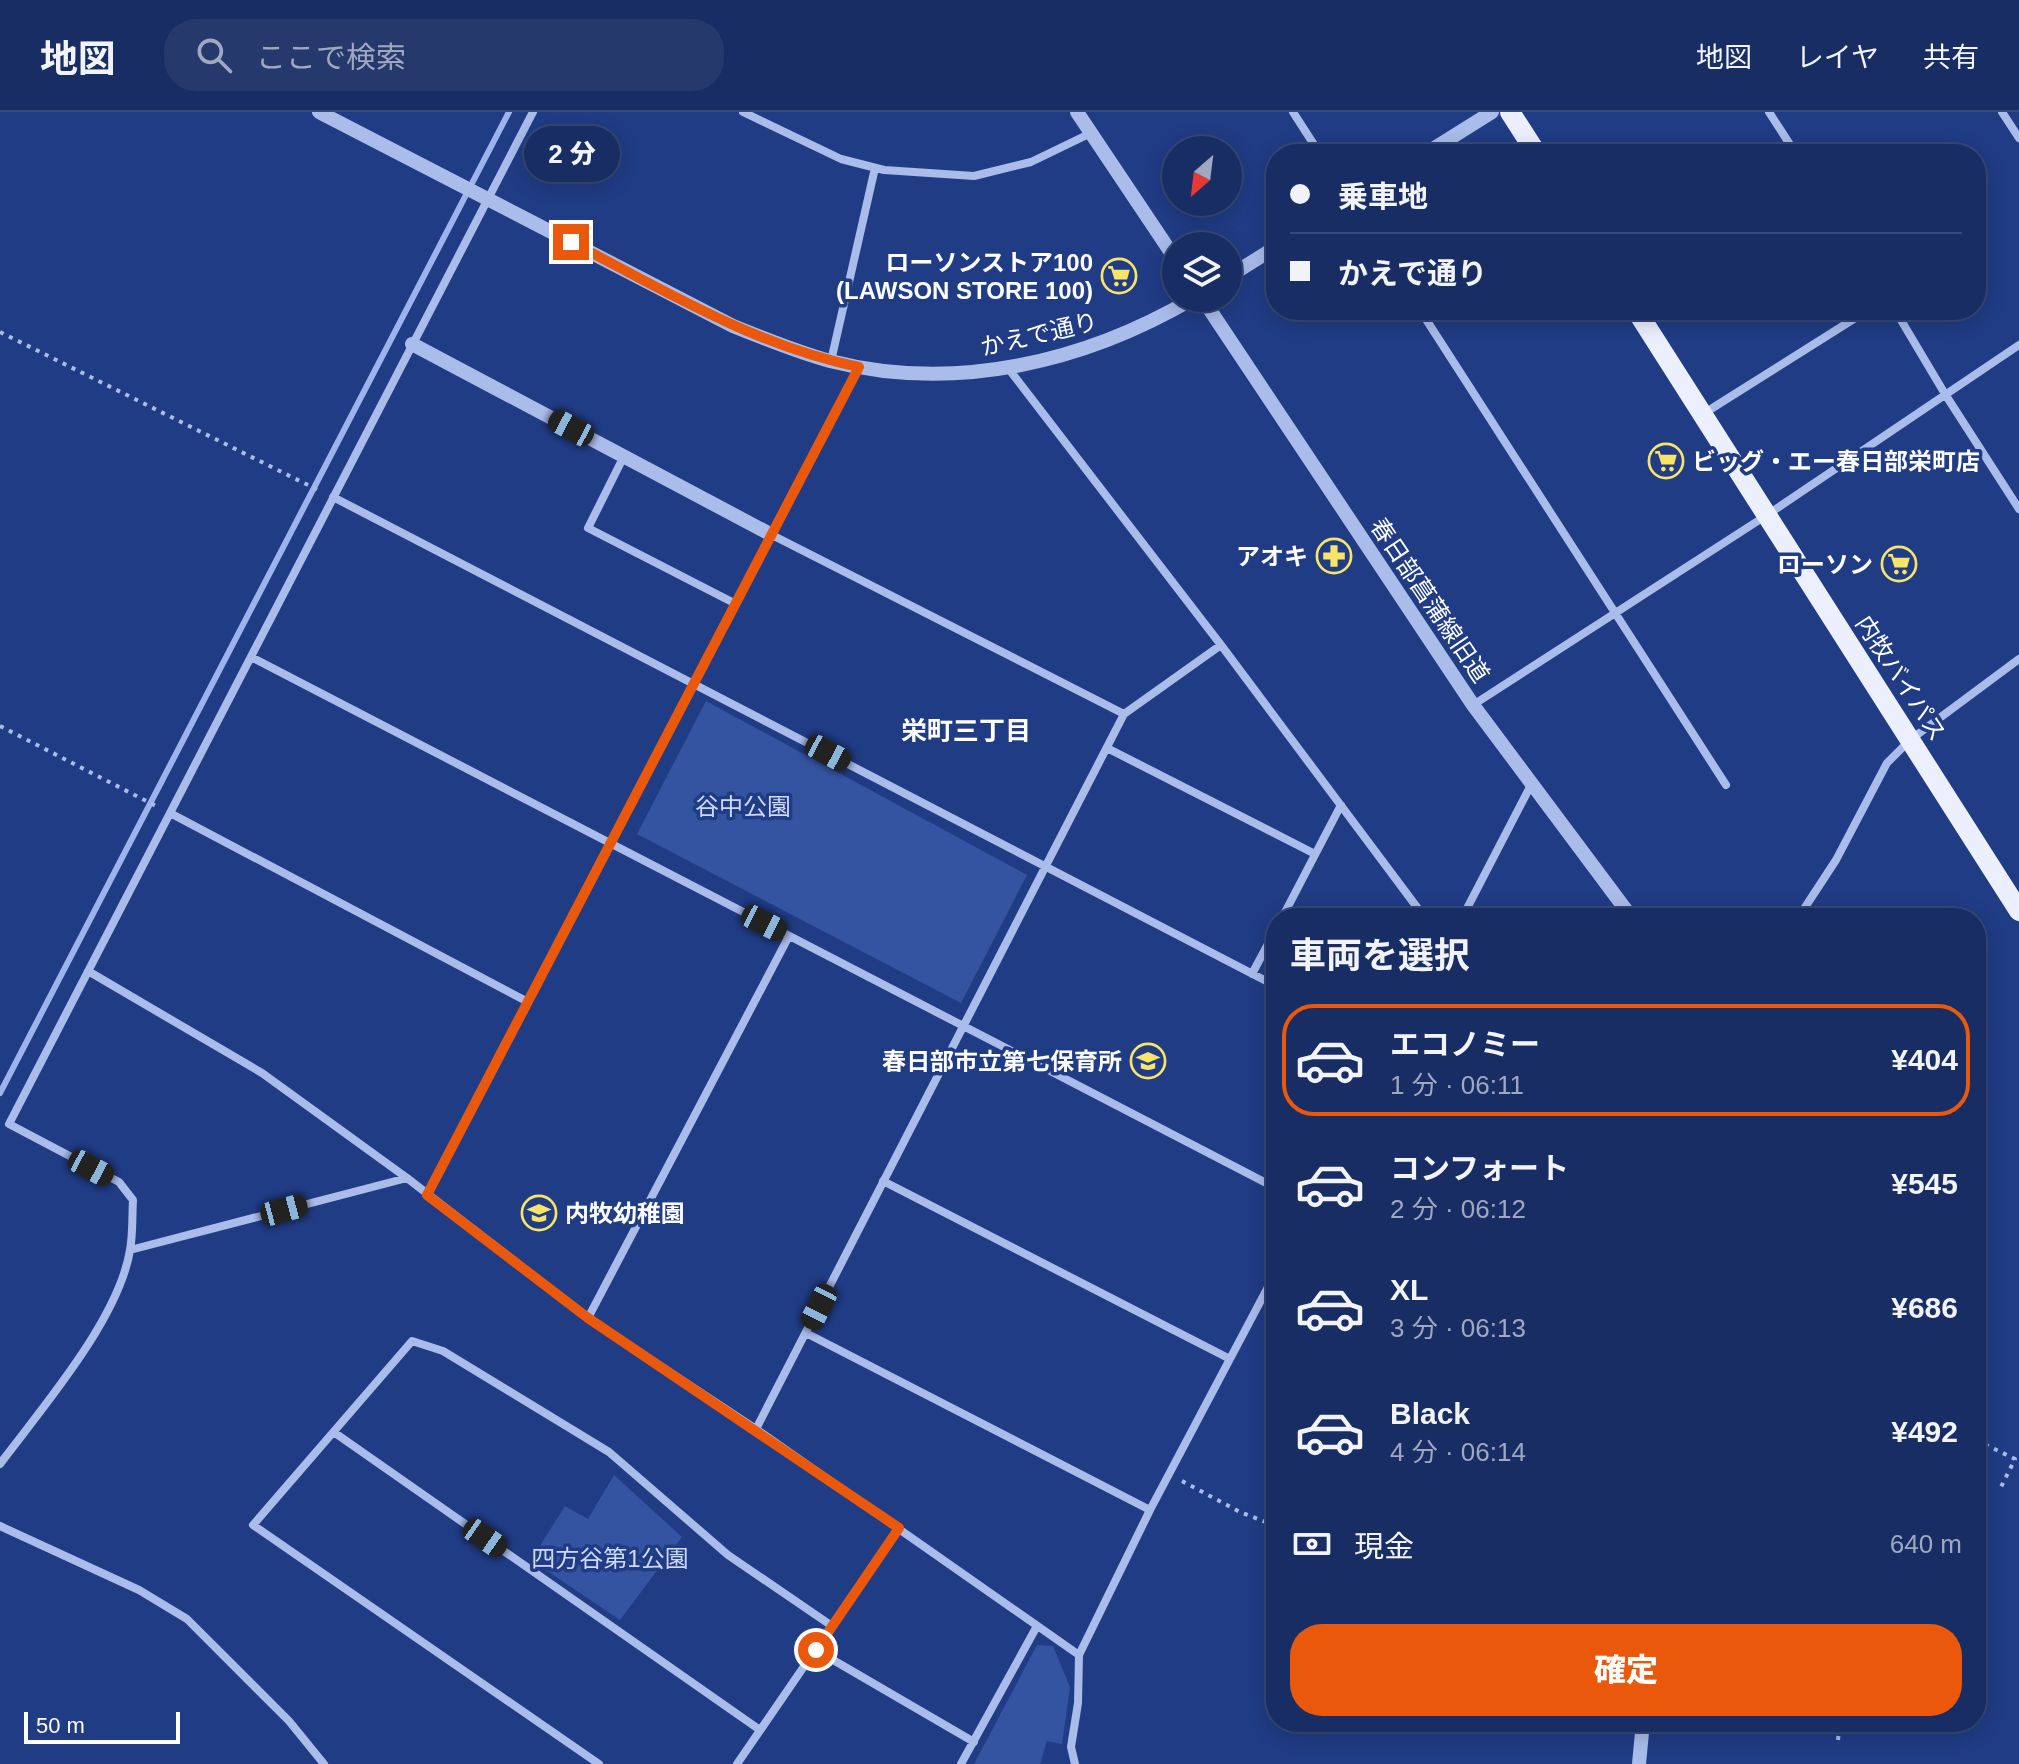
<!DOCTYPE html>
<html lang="ja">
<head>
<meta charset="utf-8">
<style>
	body { margin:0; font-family:Arial,"Noto Sans JP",sans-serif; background:#25396d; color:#f1f3f6; height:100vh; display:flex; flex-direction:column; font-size:30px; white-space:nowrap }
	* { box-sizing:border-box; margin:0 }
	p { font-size:26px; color:#9fa8bf }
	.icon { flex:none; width:44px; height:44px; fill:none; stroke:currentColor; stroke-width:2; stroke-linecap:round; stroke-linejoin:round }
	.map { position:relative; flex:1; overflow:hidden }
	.side { position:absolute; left:1266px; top:796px; width:720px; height:824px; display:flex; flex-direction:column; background:#182d64; border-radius:32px; box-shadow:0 4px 20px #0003,0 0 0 2px #364978 }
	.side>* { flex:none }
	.hud { position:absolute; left:1266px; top:32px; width:720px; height:176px; border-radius:32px; box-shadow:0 4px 20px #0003,0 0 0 2px #364978; display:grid; align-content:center; height:176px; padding:0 24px; background:#182d64 }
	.needle { width:52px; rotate:208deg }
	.fabs { position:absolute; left:1162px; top:24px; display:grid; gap:16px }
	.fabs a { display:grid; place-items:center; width:80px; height:80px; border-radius:50%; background:#182d64; box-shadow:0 4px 20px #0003,0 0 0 2px #364978; font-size:40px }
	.scale { position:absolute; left:24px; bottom:20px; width:156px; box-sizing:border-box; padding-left:8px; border:4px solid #fff; border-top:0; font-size:22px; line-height:28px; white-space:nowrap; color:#fff; -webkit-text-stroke:6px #203c85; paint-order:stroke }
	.end { position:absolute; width:36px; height:36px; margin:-18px; border:10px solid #ea580c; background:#fff; box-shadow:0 0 0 4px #fff }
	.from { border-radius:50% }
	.bubble { position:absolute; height:56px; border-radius:28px; background:#182d64; box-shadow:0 4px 20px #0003,0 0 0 2px #364978; font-size:26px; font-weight:800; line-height:56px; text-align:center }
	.car { position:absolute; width:24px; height:48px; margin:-24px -12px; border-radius:10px; box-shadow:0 0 6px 2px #0007; background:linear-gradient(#222 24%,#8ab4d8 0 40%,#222 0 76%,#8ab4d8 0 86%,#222 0) }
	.hud b { display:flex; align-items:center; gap:28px; height:76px; font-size:30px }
	.hud b+b { border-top:2px solid #364978 }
	.hud i { width:20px; height:20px; background:#f1f3f6 }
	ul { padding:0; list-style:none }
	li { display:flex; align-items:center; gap:24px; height:112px; margin:0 16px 12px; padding:0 8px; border:4px solid transparent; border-radius:32px }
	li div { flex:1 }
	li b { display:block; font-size:30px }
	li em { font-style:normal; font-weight:800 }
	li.active { border-color:#ea580c }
	li>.icon { width:72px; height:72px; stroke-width:1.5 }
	h2 { padding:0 24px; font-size:36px; line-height:96px }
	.pay { display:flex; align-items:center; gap:20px; height:88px; padding:0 24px; font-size:30px }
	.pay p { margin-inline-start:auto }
	.cta { display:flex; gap:16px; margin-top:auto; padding:16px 24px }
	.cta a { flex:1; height:92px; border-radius:32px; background:#ea580c; color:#fff; font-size:32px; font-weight:800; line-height:92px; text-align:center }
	header { display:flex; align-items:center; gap:48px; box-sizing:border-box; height:112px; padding:0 40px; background:#182d64; border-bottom:2px solid #364978 }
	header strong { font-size:38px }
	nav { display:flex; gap:44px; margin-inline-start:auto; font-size:28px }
	.search { width:560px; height:72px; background:#25396d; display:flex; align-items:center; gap:20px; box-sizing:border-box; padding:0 28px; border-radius:32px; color:#9fa8bf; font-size:30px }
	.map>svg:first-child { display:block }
	.green { fill:#3454a2 }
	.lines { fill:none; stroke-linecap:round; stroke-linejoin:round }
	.stream { stroke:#9cb4eb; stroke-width:6 }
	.path { stroke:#a9bcea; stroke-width:4; stroke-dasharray:4 6; stroke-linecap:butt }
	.minor { stroke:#a9bcea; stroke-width:8 }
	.tertiary { stroke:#a9bcea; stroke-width:14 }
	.primary { stroke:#ecf0fe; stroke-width:20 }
	.route { stroke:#ea580c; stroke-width:10 }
	.labels { text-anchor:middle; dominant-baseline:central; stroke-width:7; stroke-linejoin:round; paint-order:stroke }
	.poi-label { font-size:24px; font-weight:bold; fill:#fff; stroke:#203c85; text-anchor:end }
	.street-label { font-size:24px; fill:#fff; stroke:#203c85 }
	.park-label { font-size:24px; fill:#cdd9f7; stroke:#203c85 }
	.neighbourhood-label { font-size:26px; font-weight:bold; fill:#fff; stroke:#203c85 }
</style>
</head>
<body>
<header>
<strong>地図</strong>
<div class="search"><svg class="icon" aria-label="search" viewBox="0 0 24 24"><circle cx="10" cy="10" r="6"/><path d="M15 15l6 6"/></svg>ここで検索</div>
<nav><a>地図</a><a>レイヤ</a><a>共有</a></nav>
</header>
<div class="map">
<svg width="2019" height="1652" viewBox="0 0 2019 1652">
	<rect width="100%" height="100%" fill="#203c85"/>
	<path class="green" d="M706,589L1027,763L961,891L637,722Z
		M614,1363L682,1425L620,1508L531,1448L565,1394L588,1407Z
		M1037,1533L1053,1534L1070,1575L1062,1632L1047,1629L1040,1652H974Z"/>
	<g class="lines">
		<path class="stream" d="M0,981L509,0"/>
		<path class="path" d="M0,220L320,379
			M0,614L158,695
			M1976,1221L1984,1223L1976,1250
			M1976,1328L2015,1347L2000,1377
			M1182,1369L1240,1400L1276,1414
			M1838,1628L1840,1610"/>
		<path class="minor" d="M743,0L841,47L884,58L974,64L1031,50L1091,21
			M1293,0L1320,42
			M1769,0L1796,42
			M2002,0L2019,26
			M1420,198L1726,673
			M1895,198L1945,282L2019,397
			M831,249L875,56
			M1008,256L1221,533L1425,806
			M1703,302L1868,198
			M624,344L588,416L734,491
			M333,385L1276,874
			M770,422L1124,602
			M251,545L1276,1076
			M1473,593L1767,403L2019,233
			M1107,636L1315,742
			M170,701L528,890
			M1282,806L1341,693
			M1462,806L1531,673
			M1798,806L1836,748L1887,651L1910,628L2019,547
			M88,859L262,961L407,1066L588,1206L756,1317L1079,1543
			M1252,862L1276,817
			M883,1069L1230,1247
			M427,1083L859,255
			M130,1138L407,1066
			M588,1206L789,824
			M806,1221L1150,1398
			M756,1317L1124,602L1221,533
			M335,1321L760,1618
			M0,1352C42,1296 119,1207 130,1138C133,1122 132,1105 133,1088L119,1070L9,1012L533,0
			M0,1414L139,1478L187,1507L289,1609L324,1652
			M816,1538L974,1630
			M599,1652L253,1413L412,1229L443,1239L609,1340L728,1443L832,1514
			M737,1652L899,1416
			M961,1652L1037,1514
			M1075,1652L1071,1635L1078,1591L1079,1543L1150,1398L1276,1160"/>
		<path class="tertiary" d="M319,0L733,214C765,227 797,240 830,249C956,281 1085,250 1194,186
			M1077,0L1176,148
			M1425,42L1492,0
			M1228,165L1276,135
			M1202,186L1473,593L1632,806
			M412,232L770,422
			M1639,1652L1643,1610"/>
		<path class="primary" d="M1510,0L1537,42
			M1636,198L2019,799"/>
	</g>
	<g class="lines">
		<path class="route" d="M571,130C664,178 755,234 859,255L427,1083L588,1206L899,1416L816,1538"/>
	</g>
	<defs>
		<g id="supermarket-ring" transform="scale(1.8)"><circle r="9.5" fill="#203c85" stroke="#f7e469" stroke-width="1.5"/><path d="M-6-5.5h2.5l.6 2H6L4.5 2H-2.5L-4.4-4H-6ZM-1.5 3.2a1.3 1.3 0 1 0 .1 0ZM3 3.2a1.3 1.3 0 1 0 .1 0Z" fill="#f7e469"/></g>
		<g id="pharmacy-ring" transform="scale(1.8)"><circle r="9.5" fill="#203c85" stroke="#f7e469" stroke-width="1.5"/><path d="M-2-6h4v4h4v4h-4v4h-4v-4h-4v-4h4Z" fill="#f7e469"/></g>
		<g id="school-ring" transform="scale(1.8)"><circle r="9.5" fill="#203c85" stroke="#f7e469" stroke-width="1.5"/><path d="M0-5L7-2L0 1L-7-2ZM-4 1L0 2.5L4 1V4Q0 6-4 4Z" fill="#f7e469"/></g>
	</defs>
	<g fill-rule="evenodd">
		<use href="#supermarket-ring" x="1119" y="164"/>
		<use href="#supermarket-ring" x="1666" y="349"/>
		<use href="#pharmacy-ring" x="1334" y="444"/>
		<use href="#supermarket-ring" x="1899" y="452"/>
		<use href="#school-ring" x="1148" y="949"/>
		<use href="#school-ring" x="539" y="1101"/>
	</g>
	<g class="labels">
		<g class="poi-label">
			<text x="1093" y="150">ローソンストア100<tspan x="1093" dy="28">(LAWSON STORE 100)</tspan></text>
			<text x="1692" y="349" text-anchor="start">ビッグ・エー春日部栄町店</text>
			<text x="1308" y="444">アオキ</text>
			<text x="1873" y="452">ローソン</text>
			<text x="1122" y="949">春日部市立第七保育所</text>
			<text x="565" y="1101" text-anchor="start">内牧幼稚園</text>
		</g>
		<g class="street-label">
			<text transform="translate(1039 222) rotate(-13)">かえで通り</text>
			<text transform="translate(1430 488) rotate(56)">春日部菖蒲線旧道</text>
			<text transform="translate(1901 566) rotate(57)">内牧バイパス</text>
		</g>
		<g class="park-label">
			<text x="743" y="694">谷中公園</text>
			<text x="610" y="1446">四方谷第1公園</text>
		</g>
		<g class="neighbourhood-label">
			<text x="966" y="619">栄町三丁目</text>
		</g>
	</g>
</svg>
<div class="fabs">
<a><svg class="needle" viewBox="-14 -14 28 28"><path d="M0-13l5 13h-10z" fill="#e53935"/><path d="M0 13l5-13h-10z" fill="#9fa8bf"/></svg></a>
<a><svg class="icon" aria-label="layers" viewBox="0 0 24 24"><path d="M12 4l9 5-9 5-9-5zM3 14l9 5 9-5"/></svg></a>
</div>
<div class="scale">50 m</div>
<i class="end from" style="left:816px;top:1538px"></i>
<i class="end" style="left:571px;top:130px"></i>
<div class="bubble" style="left:524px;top:14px;width:96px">2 分</div>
<i class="car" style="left:571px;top:316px;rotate:298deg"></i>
<i class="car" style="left:828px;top:641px;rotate:118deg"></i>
<i class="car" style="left:764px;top:811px;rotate:117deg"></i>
<i class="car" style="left:91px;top:1056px;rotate:118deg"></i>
<i class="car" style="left:284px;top:1098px;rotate:75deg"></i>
<i class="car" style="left:819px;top:1195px;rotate:207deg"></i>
<i class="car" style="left:485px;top:1426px;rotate:125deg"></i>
<div class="hud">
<b><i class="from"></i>乗車地</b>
<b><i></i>かえで通り</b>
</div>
<section class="side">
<h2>車両を選択</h2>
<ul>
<li class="active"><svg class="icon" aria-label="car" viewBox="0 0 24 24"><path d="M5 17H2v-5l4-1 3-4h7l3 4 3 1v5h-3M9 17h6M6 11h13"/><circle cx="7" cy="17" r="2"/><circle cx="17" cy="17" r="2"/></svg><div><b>エコノミー</b><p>1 分 · 06:11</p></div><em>¥404</em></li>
<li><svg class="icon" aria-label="car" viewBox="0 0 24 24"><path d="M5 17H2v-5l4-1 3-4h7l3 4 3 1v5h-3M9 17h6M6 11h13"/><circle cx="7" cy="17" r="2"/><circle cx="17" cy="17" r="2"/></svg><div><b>コンフォート</b><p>2 分 · 06:12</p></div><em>¥545</em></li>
<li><svg class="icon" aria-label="car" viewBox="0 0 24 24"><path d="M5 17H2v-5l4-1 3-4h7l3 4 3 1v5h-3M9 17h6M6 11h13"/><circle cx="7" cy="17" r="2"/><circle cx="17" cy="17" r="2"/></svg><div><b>XL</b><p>3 分 · 06:13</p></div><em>¥686</em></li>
<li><svg class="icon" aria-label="car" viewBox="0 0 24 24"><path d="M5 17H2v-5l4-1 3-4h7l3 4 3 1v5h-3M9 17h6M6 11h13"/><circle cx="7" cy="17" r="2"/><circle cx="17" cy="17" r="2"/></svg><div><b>Black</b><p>4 分 · 06:14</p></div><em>¥492</em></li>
</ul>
<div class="pay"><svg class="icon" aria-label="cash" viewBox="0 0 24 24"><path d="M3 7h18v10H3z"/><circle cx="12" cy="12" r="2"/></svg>現金<p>640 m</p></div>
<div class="cta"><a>確定</a></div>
</section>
</div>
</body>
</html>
